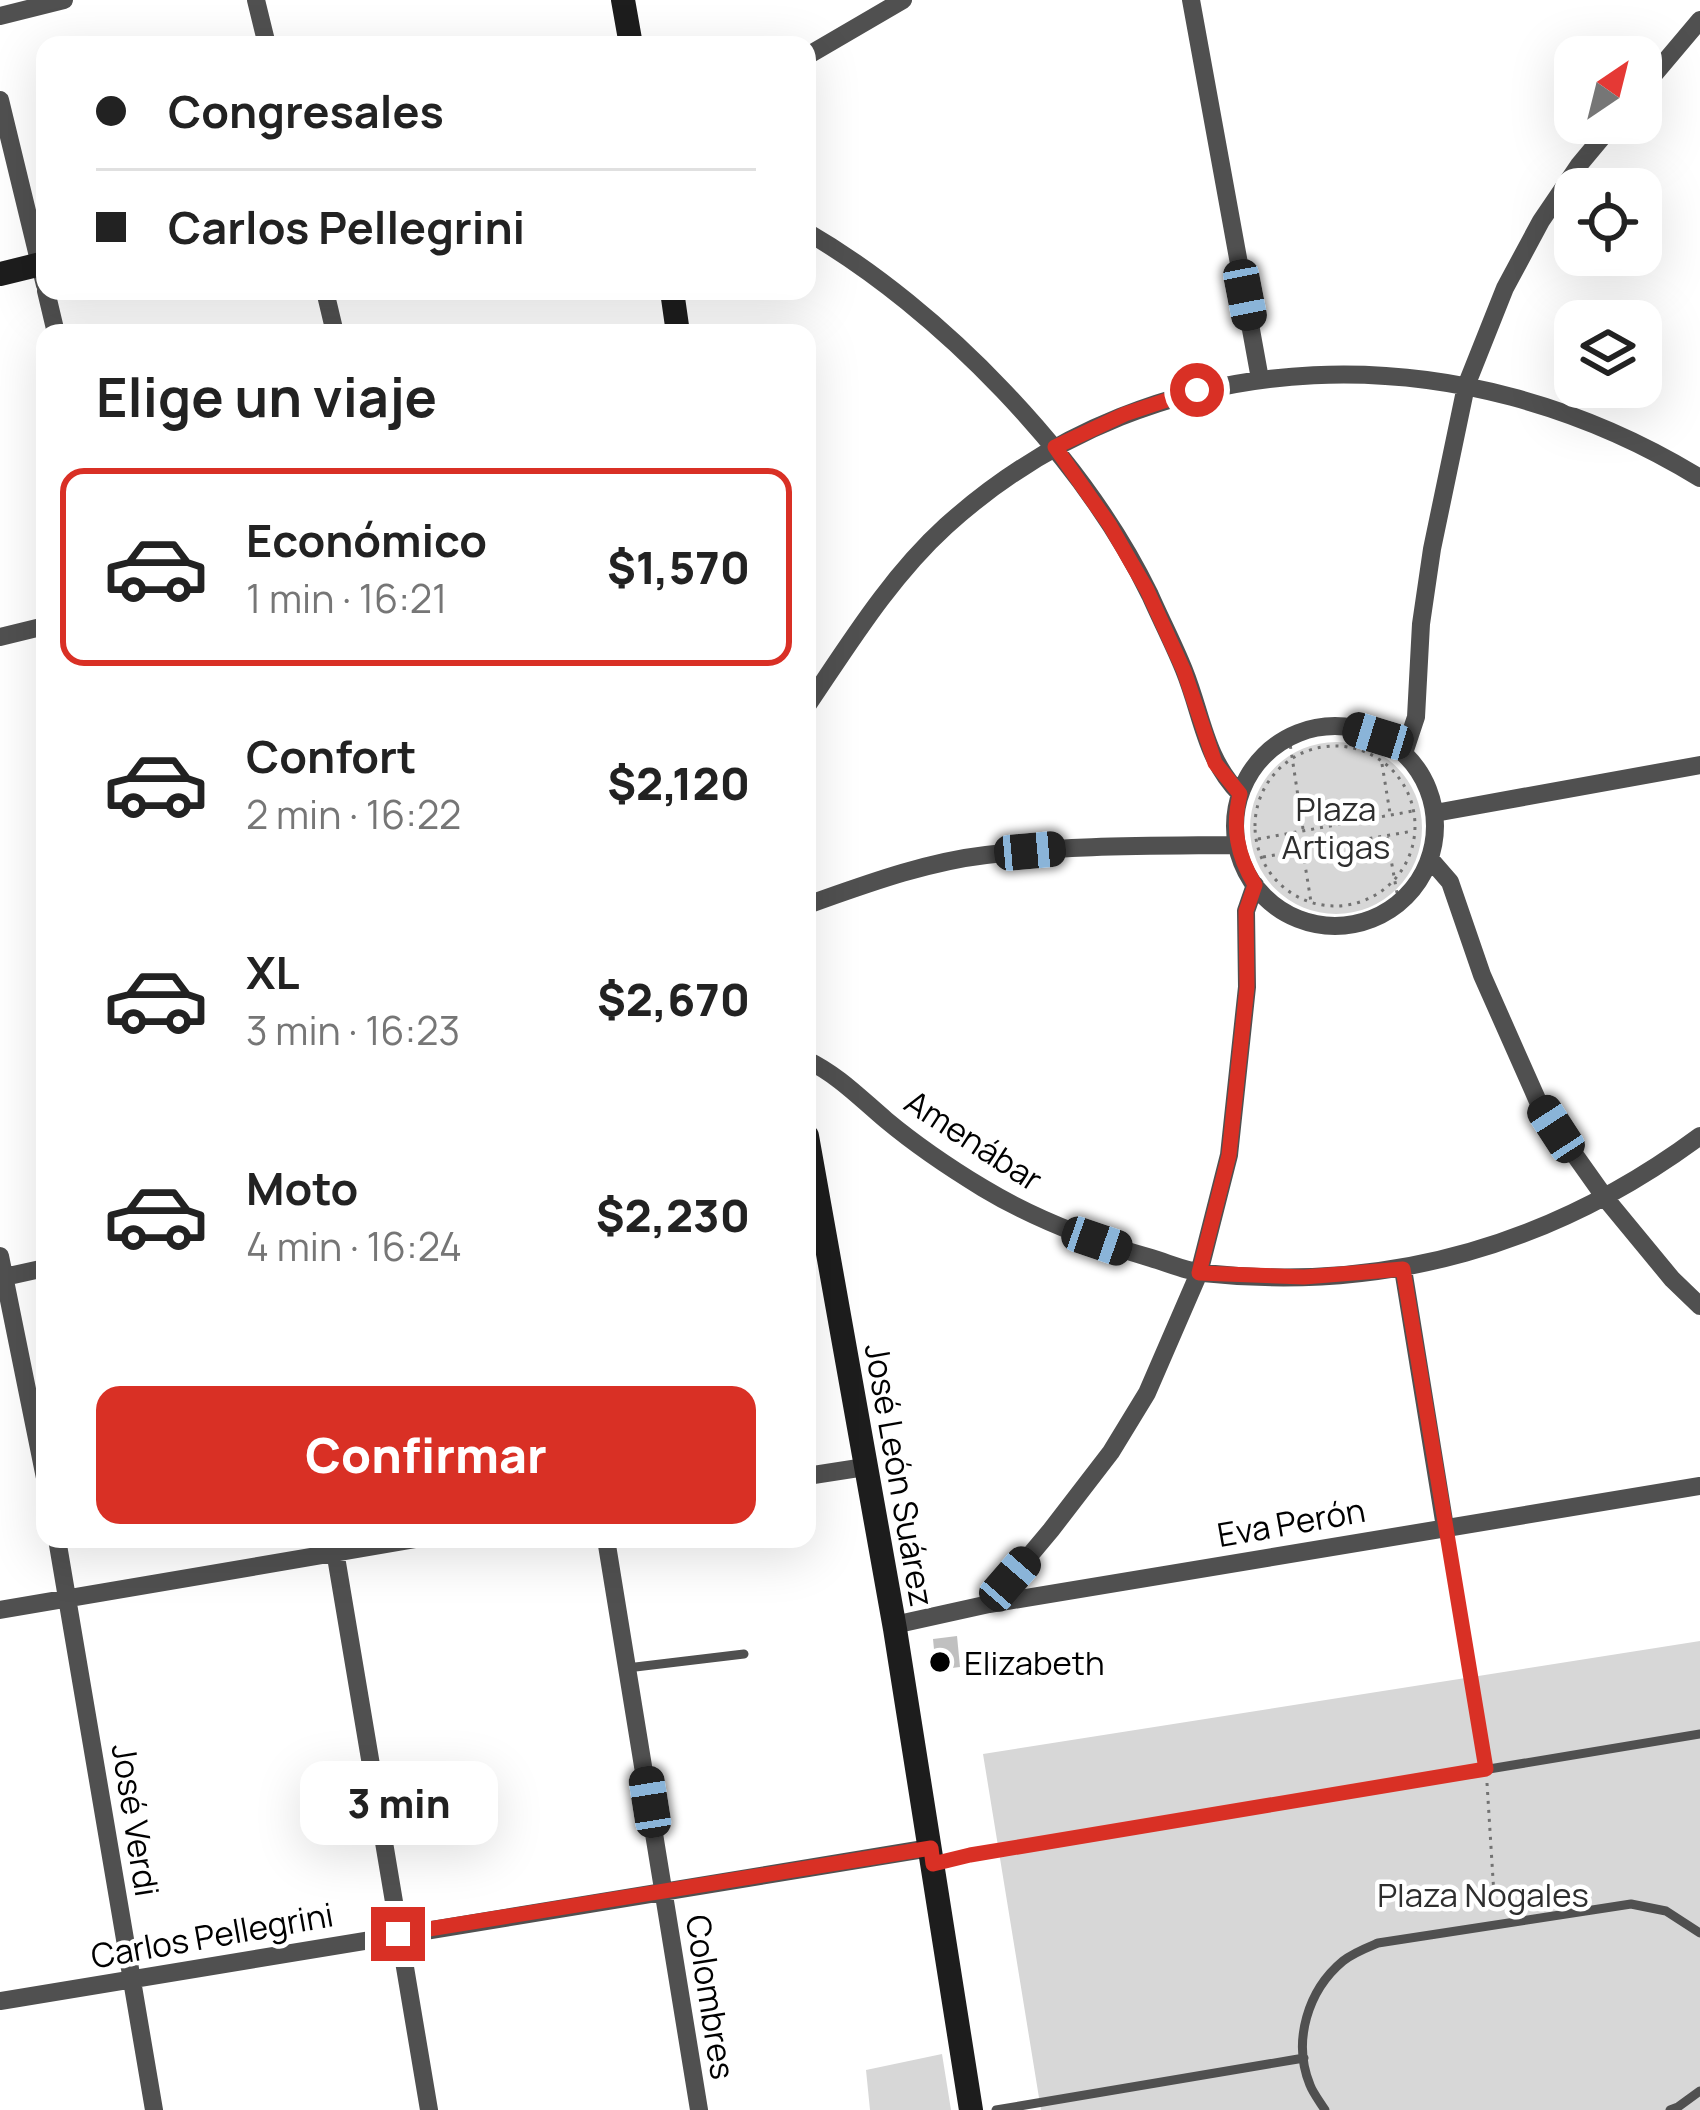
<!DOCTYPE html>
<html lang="es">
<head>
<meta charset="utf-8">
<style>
	body { margin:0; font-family:Manrope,sans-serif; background:#f2f2f2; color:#222; height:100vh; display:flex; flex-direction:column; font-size:45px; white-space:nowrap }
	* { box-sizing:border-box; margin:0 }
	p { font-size:39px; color:#767676 }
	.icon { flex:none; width:66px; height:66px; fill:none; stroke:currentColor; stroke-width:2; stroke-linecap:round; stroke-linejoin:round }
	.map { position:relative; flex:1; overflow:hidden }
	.panel { position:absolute; left:36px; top:324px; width:780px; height:1224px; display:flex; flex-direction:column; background:#fff; border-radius:24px; box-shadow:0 12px 48px #0002 }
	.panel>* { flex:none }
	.hud { position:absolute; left:36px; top:36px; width:780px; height:264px; border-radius:24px; box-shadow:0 12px 48px #0002; display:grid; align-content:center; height:264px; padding:0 60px; background:#fff }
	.needle { width:78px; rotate:35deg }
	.tools { position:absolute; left:1554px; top:36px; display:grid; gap:24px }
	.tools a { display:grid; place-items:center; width:108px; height:108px; border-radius:24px; background:#fff; box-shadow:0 12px 48px #0002; font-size:60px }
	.end { position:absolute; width:54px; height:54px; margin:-27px; border:15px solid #d93025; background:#fff; box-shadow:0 0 0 6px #fff }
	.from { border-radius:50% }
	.bubble { position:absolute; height:84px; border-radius:24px; background:#fff; box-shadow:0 12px 48px #0002; font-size:39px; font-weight:800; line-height:84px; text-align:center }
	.car { position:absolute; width:36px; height:72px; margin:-36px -18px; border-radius:15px; box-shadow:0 0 9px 3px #0007; background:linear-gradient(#222 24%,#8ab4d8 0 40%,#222 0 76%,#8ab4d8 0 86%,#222 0) }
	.hud b { display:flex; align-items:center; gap:42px; height:114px; font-size:45px }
	.hud b+b { border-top:3px solid #e0e0e0 }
	.hud i { width:30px; height:30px; background:#222 }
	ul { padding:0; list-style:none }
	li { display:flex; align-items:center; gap:36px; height:198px; margin:0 24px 18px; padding:0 36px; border:6px solid transparent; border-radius:24px }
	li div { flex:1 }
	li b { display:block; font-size:45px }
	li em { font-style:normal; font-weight:800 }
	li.current { border-color:#d93025 }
	li>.icon { width:108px; height:108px; stroke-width:1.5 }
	h2 { padding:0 60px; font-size:54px; line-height:144px }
	.action { display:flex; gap:24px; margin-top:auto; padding:24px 60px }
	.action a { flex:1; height:138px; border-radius:24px; background:#d93025; color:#fff; font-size:48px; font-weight:800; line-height:138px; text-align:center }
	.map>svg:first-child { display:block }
	.green { fill:#d7d7d7 }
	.building { fill:#c0c0c0 }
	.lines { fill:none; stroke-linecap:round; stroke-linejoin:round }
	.path { stroke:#727272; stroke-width:3; stroke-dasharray:3 6; stroke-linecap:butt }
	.lane { stroke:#505050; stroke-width:9 }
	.street { stroke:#505050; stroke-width:18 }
	.secondary { stroke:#1d1d1d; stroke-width:24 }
	.route { stroke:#d93025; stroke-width:15 }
	.poi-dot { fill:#000; stroke:#fff; stroke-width:4.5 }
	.labels { text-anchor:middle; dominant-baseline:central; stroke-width:9; stroke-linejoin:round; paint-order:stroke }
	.park-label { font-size:33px; fill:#2e2e2e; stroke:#fff }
	.street-label { font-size:33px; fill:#000; stroke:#fff }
	.poi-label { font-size:33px; fill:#000; stroke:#fff; text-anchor:start }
</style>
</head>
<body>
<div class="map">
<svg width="1700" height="2110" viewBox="0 0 1700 2110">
	<rect width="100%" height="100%" fill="#fff"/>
	<path class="green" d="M1250 828a86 86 0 1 1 172 0a86 86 0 1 1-172 0Z
		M1700,1641V2110H1041L983,1754Z
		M942,2054L951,2110H870L866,2070Z"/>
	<path class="building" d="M957,1636L960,1667L936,1670L933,1639Z"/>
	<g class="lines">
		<path class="path" d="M1289,737L1303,829
			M1255 826a80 80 0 1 1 160 0a80 80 0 1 1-160 0Z
			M1382,764L1390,813
			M1387,837L1399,904
			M1258,839L1413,811
			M1303,852L1311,902
			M1263,857L1413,831
			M1487,1783L1495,1911"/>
		<path class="lane" d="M1445,1527L1486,1769
			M627,1668L744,1654
			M933,1864L971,1855L1700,1734
			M996,2110L1304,2058
			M1325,2110C1320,2102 1313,2093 1310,2085C1292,2041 1308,1990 1343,1961C1353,1953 1366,1948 1378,1943L1631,1904L1666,1911L1700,1933
			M1670,2110L1678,2107L1700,2091"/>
		<path class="street" d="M256,0L267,45
			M1191,0L1260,379
			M0,16L64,0
			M807,56L903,0
			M1641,90L1700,20
			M0,100L45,285
			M807,232C940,309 1083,457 1150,595C1161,620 1174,645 1184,670C1203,717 1204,757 1240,794
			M46,291L56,333
			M325,291L335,333
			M0,637L45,626
			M807,706C849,644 890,577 946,526C1159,334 1462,332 1700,478
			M1235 826a100 100 0 1 1 200 0a100 100 0 1 1-200 0Z
			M1404,753L1416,717L1421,624L1432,549L1466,386L1505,288L1541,221L1579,165L1614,123
			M1435,813L1700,765
			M1430,859L1450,882L1482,975L1540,1106L1606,1199L1672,1279L1700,1306
			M807,905C864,885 925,862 986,855C1069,845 1153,846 1237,845
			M807,1060C838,1075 860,1098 886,1120C916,1145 950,1168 983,1188C1036,1220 1092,1241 1151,1258C1168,1263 1186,1271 1203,1273C1386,1293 1553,1245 1700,1136
			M0,1256L45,1478
			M1403,1269L1445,1527
			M0,1278L45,1268
			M807,1476L865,1467
			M57,1539L154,2110
			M333,1539L429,2110
			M606,1539L699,2110
			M989,1604L1051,1530L1111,1452L1147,1393L1199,1273L1229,1155L1247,987L1246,911L1255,885
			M0,1610L416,1539
			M894,1625L989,1604L1700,1486
			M0,2001L930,1848"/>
		<path class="secondary" d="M623,0L631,45
			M0,274L45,263
			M672,291L678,333
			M807,1136L895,1629L971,2110"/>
	</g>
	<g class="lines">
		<path class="route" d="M398,1934L931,1848L933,1864L970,1855L1486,1769L1403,1269L1304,1277L1199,1273L1229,1155L1247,987L1246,911L1255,885C1237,855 1232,828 1240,794L1215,763L1184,671L1147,590L1109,524L1055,447L1125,414L1197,390"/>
	</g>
	<circle class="poi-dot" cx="940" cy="1662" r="12"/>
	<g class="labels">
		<g class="park-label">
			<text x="1336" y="808">Plaza<tspan x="1336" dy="38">Artigas</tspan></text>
			<text x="1483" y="1894">Plaza Nogales</text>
		</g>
		<g class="street-label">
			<text transform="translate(974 1140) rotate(33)">Amenábar</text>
			<text transform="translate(900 1475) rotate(80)">José León Suárez</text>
			<text transform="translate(1291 1522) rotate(-10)">Eva Perón</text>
			<text transform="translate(136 1820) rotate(81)">José Verdi</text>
			<text transform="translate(212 1935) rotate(-10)">Carlos Pellegrini</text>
			<text transform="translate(711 1997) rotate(81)">Colombres</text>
		</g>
		<g class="poi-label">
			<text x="964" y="1662">Elizabeth</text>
		</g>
	</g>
</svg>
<div class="tools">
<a><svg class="needle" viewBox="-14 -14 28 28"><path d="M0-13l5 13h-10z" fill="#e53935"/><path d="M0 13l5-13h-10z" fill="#767676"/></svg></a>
<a><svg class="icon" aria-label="locate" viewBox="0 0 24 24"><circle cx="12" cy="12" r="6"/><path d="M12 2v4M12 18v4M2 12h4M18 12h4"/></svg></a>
<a><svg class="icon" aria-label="layers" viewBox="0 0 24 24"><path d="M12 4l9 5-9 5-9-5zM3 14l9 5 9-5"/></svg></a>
</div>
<i class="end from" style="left:1197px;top:390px"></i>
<i class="end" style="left:398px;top:1934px"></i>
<div class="bubble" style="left:300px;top:1761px;width:198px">3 min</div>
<i class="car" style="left:1245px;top:295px;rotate:169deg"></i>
<i class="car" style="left:1378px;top:736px;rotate:287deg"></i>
<i class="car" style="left:1030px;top:851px;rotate:85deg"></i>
<i class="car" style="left:1556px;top:1129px;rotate:327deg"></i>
<i class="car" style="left:1097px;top:1241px;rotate:109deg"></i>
<i class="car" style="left:1010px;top:1579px;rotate:41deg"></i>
<i class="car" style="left:650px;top:1802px;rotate:351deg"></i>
<div class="hud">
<b><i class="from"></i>Congresales</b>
<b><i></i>Carlos Pellegrini</b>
</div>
<section class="panel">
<h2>Elige un viaje</h2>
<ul>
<li class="current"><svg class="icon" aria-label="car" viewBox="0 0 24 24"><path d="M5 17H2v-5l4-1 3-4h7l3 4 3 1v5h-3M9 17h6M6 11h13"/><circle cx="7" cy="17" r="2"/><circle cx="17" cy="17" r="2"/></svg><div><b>Económico</b><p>1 min · 16:21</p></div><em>$1,570</em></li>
<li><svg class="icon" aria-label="car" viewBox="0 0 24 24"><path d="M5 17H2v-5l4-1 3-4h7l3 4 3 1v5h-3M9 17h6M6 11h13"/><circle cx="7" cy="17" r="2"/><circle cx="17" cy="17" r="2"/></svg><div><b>Confort</b><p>2 min · 16:22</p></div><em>$2,120</em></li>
<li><svg class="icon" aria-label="car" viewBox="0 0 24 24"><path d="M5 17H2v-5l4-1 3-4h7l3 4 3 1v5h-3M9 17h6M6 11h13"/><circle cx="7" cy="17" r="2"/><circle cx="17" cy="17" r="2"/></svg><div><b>XL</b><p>3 min · 16:23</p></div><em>$2,670</em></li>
<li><svg class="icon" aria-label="car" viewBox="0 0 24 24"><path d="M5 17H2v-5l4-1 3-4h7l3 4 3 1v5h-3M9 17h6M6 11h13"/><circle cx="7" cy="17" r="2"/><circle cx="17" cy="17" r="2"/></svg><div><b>Moto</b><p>4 min · 16:24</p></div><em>$2,230</em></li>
</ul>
<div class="action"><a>Confirmar</a></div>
</section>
</div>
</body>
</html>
